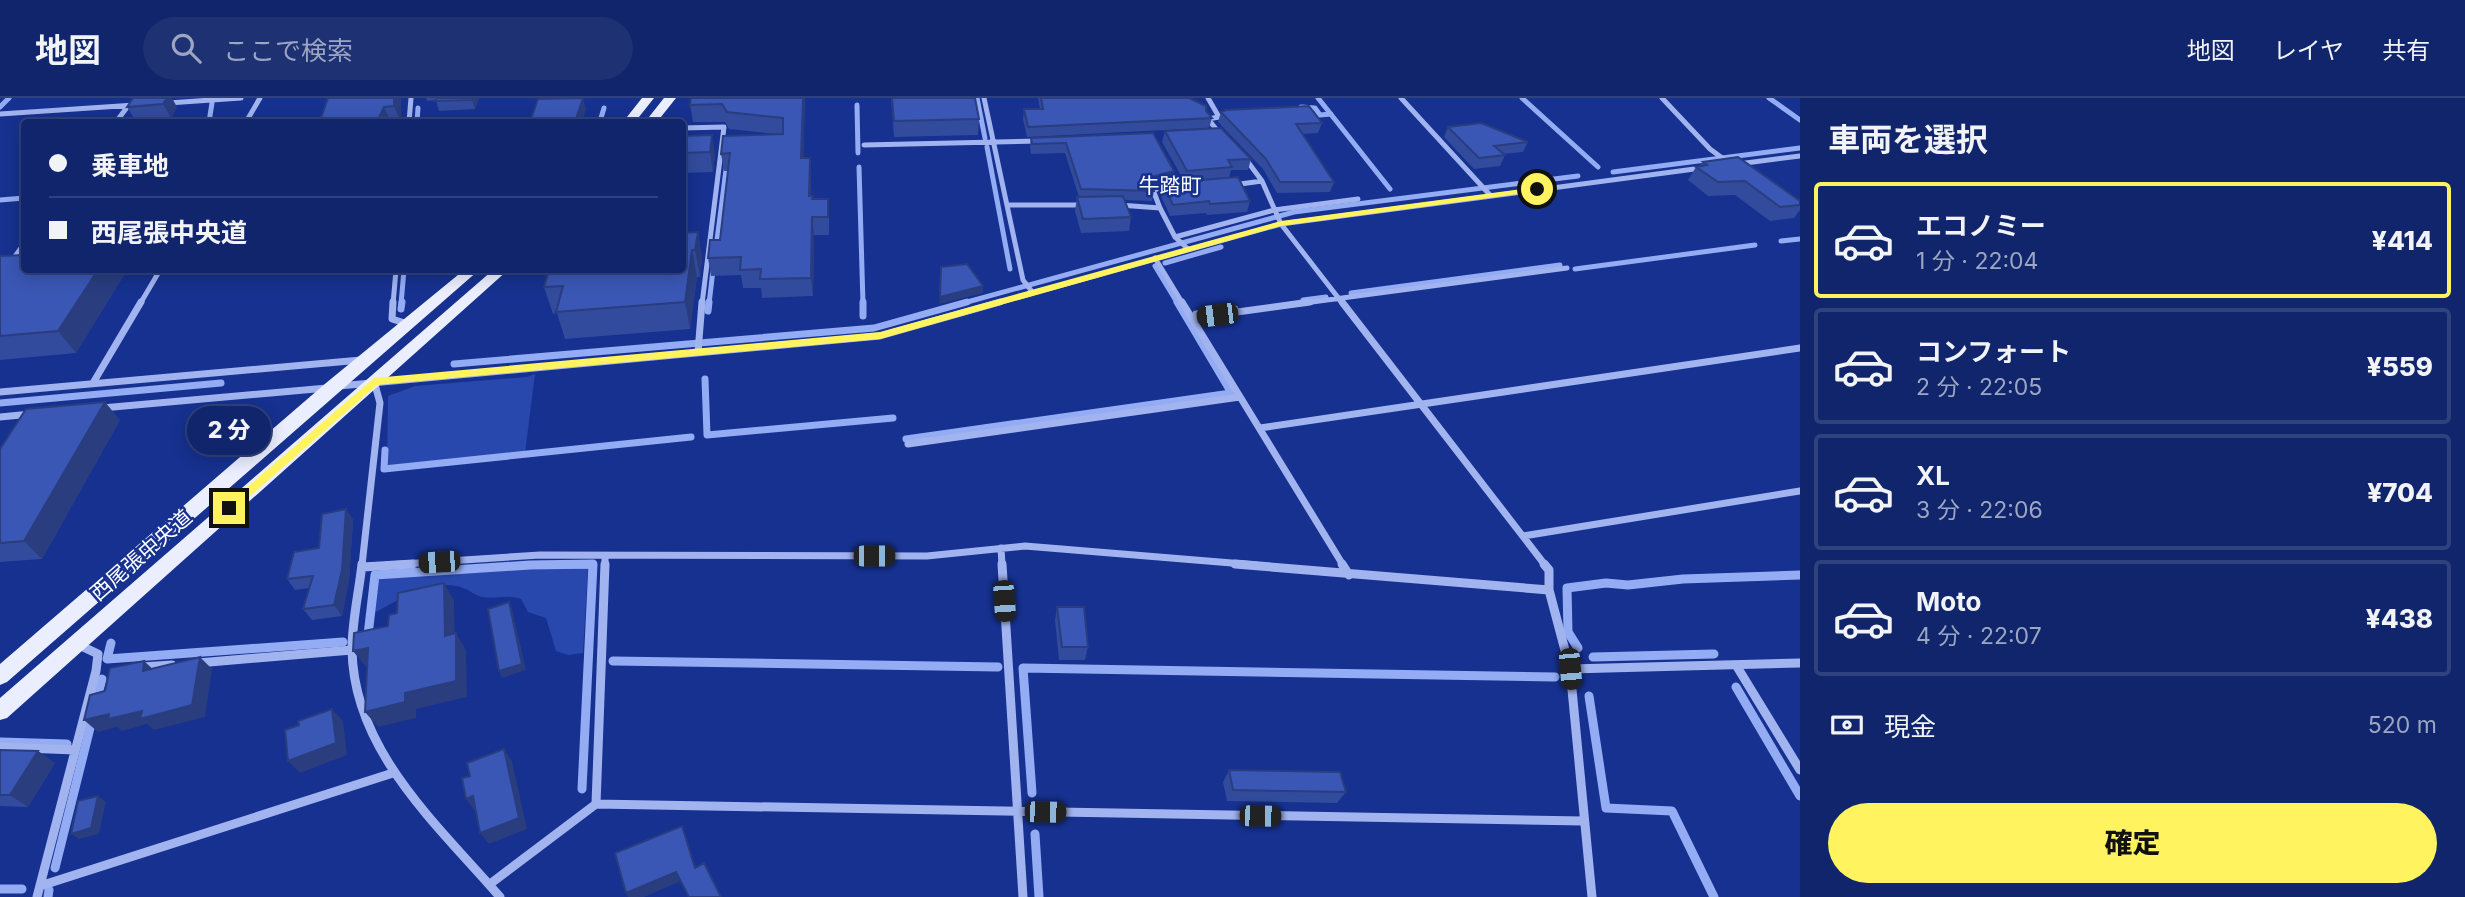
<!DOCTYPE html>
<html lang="ja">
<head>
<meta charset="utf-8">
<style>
	body { margin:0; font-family:Inter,"Noto Sans JP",sans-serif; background:#1e3173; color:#f1f3f6; height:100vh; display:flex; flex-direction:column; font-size:26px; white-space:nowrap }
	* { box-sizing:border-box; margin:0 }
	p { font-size:23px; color:#9ca5c1 }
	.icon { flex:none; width:38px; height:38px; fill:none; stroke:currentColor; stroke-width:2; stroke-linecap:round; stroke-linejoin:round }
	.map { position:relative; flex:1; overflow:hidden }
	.side { display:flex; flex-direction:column; background:#10256b; width:665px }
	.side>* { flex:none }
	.hud { position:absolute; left:21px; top:21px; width:665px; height:154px; border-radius:7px; box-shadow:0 4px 18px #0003,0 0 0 2px #30427e; display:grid; align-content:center; height:154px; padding:0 28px; background:#10256b }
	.end { position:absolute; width:32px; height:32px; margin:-16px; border:9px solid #fff360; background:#111; box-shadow:0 0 0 4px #111 }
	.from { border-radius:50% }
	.bubble { position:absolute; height:49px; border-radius:24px; background:#10256b; box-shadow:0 4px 18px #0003,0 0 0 2px #30427e; font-size:23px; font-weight:800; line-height:49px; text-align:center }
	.car { position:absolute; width:21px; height:42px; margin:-21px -10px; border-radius:9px; box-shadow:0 0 5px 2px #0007; background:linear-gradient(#222 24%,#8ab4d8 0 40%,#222 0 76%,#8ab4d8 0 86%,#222 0) }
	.hud b { display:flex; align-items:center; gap:24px; height:66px; font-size:26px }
	.hud b+b { border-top:2px solid #30427e }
	.hud i { width:18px; height:18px; background:#f1f3f6 }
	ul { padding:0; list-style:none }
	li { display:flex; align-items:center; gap:21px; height:116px; margin:0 14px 10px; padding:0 14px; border:4px solid #30427e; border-radius:7px }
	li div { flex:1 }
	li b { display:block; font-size:26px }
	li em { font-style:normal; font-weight:800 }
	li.current { border-color:#fff360 }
	li>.icon { width:63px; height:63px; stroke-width:1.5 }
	h2 { padding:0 28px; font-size:32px; line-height:84px }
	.pay { display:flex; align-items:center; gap:18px; height:77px; padding:0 28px; font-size:26px }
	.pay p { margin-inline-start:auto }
	.primary-button { display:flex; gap:14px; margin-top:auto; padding:14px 28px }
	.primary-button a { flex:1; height:80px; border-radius:42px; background:#fff360; color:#111; font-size:28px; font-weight:800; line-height:80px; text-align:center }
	header { display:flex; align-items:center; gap:42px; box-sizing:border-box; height:98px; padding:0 35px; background:#10256b; border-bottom:2px solid #30427e }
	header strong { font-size:33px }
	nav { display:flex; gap:38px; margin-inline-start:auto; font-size:24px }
	.search { width:490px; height:63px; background:#1e3173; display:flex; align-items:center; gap:18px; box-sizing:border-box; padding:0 24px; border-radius:38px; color:#9ca5c1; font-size:26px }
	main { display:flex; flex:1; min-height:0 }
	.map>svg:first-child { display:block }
	.green { fill:#2848ad }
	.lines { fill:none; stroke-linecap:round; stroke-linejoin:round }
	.stream-far2 { stroke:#94acf3; stroke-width:5 }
	.stream-far1 { stroke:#94acf3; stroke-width:7 }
	.stream { stroke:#94acf3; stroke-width:9 }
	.minor-far2 { stroke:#a1b4f0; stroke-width:5 }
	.minor-far1 { stroke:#a1b4f0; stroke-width:7 }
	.minor { stroke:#a1b4f0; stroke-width:9 }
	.primary { fill:#eaeeff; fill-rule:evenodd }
	.wall { fill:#324b9c }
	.shaded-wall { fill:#293d7f }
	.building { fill:#3a57b5; stroke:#293d7f; stroke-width:2 }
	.route { fill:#fff360 }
	.labels { text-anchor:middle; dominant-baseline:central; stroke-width:5; stroke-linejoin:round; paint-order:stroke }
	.far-quarter-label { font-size:21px; fill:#fff; stroke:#16318f }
	.street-label { font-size:21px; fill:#fff; stroke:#16318f }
</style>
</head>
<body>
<header>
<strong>地図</strong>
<div class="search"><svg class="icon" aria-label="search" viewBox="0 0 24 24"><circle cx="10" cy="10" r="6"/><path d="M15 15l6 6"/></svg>ここで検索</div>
<nav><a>地図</a><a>レイヤ</a><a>共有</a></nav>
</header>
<main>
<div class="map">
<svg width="1800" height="799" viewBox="0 0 1800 799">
	<rect width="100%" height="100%" fill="#16318f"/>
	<path class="green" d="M535,276L525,355L387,368L388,298L415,288L527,279Z
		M588,469L583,555L568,557L556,553L546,520L528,514L521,501C507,496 497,501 483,499C475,498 470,492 463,490C434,479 399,502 374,515L377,479L528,470Z"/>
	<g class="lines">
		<path class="stream-far2" d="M977,0L985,40
			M1318,0L1390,91
			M1522,0L1598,69
			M1769,0L1800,22
			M857,7L858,55
			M0,9L9,0
			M1301,9L1315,10L1320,17L1331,16
			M601,20L604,10
			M209,24L212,5
			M417,24L418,10
			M987,49L1010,171
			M859,69L863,206
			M1613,74L1800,50
			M0,102L24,100
			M1781,143L1800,141
			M716,150L727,64
			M1165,165L1221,149
			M1155,168L1178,206
			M1575,171L1755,147
			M1351,195L1560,167
			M1303,202L1326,199
			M401,206L404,172
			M709,206L713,172
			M960,206L1294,114L1578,78"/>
		<path class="stream-far1" d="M863,204V218
			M401,211L402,204
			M708,213L709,204
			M1196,216L1235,211
			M454,266L874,230L967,204
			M705,281L707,337L893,320
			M0,305L221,285
			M906,341L1231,295L1177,204
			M385,352L384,371L691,339
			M524,467H593"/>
		<path class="stream" d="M368,537L375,477L530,467L593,466L582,691
			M111,545L107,561L343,544
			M1578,550L1568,534L1567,490L1606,485L1628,487L1683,481L1800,477
			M1593,559L1714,556
			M613,563L998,569
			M1736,589L1800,698
			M1589,598L1606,710L1672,713L1714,799
			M96,603L102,581
			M1,644L67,646
			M1032,695L1023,570L1555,579
			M1035,736L1039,799
			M55,770L93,618
			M0,791H22
			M48,799L49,792"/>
		<path class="minor-far2" d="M984,0L1023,182L1033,195
			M1208,0L1219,19L1208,21L1221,37
			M1401,0L1490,97
			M1662,0L1710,51L1729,65
			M168,5L241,0
			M0,16L135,7
			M116,24L128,8
			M246,24L260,0
			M409,24L411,0
			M682,30L724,29L702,206
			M864,47L1039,43
			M1245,60L1262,83L1281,126L1343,206
			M1738,66L1800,58
			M1233,87L1262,83
			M1007,107H1083
			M1119,107L1160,110L1175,139L1188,151
			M1160,110L1153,92L1170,88
			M1175,139L1274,112L1358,101
			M1155,160L1183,206
			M0,179L24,146
			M140,206L160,172
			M393,206L396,172
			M994,206L1281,126L1702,70
			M1297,206L1567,170"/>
		<path class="minor-far1" d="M393,204L392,221L408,226
			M1182,204L1343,467
			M1342,204L1545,467
			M1193,220L1310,204
			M698,254L702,204
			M93,285L141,204
			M339,288L880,238L1000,204
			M0,294L361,262
			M102,310L327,290
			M0,319L31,316
			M1260,330L1800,250
			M908,346L1240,299
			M1523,438L1800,393
			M1001,450L1002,467
			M362,467L380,305L374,283
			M387,467L540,457L927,458L1025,448L1256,467
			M605,467V458"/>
		<path class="minor" d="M362,466C359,494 352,523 352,551C353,653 438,727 500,799
			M1002,466L1023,799
			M1235,466L1549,492
			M1342,466L1349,477
			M1544,466L1549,472V492L1570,571L1592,799
			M363,469L413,466
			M198,565L352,552
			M1736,567L1800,672
			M142,569L172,567
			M1570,571L1800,565
			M0,649L75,652
			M596,706L605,466
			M490,786L596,706L1583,723
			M40,788L393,675
			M37,799L96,573L98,556L79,547"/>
		<path class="primary" d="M642,0H654L635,24H623Z
			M664,0H676L657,24H645Z
			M464,172H479L7,584L0,587V566L326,285Z
			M493,172H508L7,620L0,622V600Z"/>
	</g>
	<path class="wall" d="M133,0L177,9L171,20L135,22L127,9Z
		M328,0H401V24H269L321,20Z
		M426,0H479L475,11L439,13L436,2L427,3Z
		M691,0H805L803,60L811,78V98L813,101H828L829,119V137H814L813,198L762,200L761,190H743L741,177L711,178L708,160L720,142L728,73H724L721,56L776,36L729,31L725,24H693L690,7Z
		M891,0H975L979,21L978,37L894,39Z
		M1038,0H1189L1206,13L1212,20L1209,30L1251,61L1248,72H1231L1229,80L1250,103L1247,114L1207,117L1206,115L1170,118L1160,96L1163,85L1153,88L1154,93L1152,103L1125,102L1131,119L1129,133L1081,135L1075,113L1077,99H1079L1065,55L1031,56L1030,49L1031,40L1153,35L1172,83L1167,84L1184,83L1162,44L1165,33L1207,30L1027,39L1023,21L1024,11H1040Z
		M1221,14L1322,25L1318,35L1303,36L1334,84L1330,94L1277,95L1263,71L1218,24Z
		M1448,29L1528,44L1523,54L1503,56L1505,57L1500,68L1474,71L1444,39Z
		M682,38L715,56L713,74L682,75Z
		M1703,64L1800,103V112L1794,120L1770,123L1735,97L1708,98L1688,82L1696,69L1700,68Z
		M698,134L702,161L700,179H697L690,231L565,241L557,215L553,216L544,189Z
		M0,158L24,172H127L76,255L0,262Z
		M120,322L42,461L0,464V351Z
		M346,411L353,422L349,483L342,518L312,522L303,511L309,490L295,492L287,481L319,450Z
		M1057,509L1088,549L1085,562H1059L1055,522Z
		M0,652L38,653L55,665L28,709L0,708Z
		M1229,672L1346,694L1337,705L1227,703L1223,684Z"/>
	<path class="shaded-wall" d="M167,0H172L177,9L171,20L163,6Z
		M394,0H401V24L394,8Z
		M472,0H479L475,11L472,2Z
		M583,0L586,11L582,24H575Z
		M803,0H805L803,78L801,60Z
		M384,9L391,24H377Z
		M712,37L715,56L713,74L710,54Z
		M810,60L811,78V116L809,98Z
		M1174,73L1172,83L1149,89L1151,79Z
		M812,119L814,137L813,198L811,180Z
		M698,134L702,161L700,179L695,152Z
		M692,152L697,179L690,231L685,204Z
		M98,172H127L76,255L58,233Z
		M983,188V195L939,206L940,199Z
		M105,304L120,322L42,461L24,443Z
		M346,411L353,422L349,483L342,518L334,507Z
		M444,485L454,502L455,554L445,538Z
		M509,504L512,511L526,572L502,580L499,573Z
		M456,535L466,552L467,599L416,611V620L378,629L365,614L405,595Z
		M368,550L380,566L366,569L353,553Z
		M200,559L212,571L205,619L154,632L147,626L122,633L117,629L98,634L84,622Z
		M144,563L157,575L143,573Z
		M332,611L343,623L347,657L300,675L288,663Z
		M504,651L512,663L527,731L489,746L480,735Z
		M38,653L55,665L28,709L10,697Z
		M98,698L106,704L99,736L79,741L71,736Z
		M473,698L482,710L475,713L466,701Z
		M676,774L681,783L644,799H628L626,795Z"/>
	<path class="building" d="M133,0H167L163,6L127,9Z
		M328,0H394V8L384,9L377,24H269L321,20Z
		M437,0H472V2L435,3Z
		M583,0L575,24H530L538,1Z
		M691,0H803L801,60H810L809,98H813L812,101H828V119H812L811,180L760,181L761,171L740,172L741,159L708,160L710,142H720L730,55L721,56L723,38L783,36V20L727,14L722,6L690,7Z
		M892,0H975L979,21L894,23Z
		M1041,0H1189L1206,8V13L1212,20L1028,29L1024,11H1043Z
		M1309,8L1322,25L1296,26L1334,84H1280L1266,61L1221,14L1226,12Z
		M1481,25L1528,44L1494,48L1505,57L1479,60L1448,29Z
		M1221,30L1251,61L1228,62L1232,69L1187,73L1165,33Z
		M1153,35L1174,73L1151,79L1154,93L1081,91L1066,45L1032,46L1031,40Z
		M712,37L710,54L682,55V38Z
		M1738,59L1800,103V107L1780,109L1745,83L1718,84L1696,69L1707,67L1703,64Z
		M1238,79L1250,103L1210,106L1209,103L1173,107L1163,85Z
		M1123,98L1131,119L1083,121L1077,99Z
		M698,134L695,152H692L685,204L556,214L563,188L544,189L549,172H682V135Z
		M24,157V172H98L58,233L0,238V158Z
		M967,166L983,188L940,199L941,169Z
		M105,304L24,443L0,445V351L26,311Z
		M346,411L342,472L334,507L303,511L313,478L287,481L294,454L319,450L322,416Z
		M444,485L445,538L456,535V583L405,595V604L365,614L368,550L353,553L354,535L388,528L389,517L397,515L398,495Z
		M509,504L522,566L499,573L488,511Z
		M1057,509H1084L1088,549H1062Z
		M200,559L192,607L140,621L142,613L108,621L109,616L84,622L90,597L105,593L110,570L144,563L143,573Z
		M332,611L336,645L288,663L285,632L299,627L298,623Z
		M504,651L519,720L480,735L473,698L466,701L462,680L470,678L467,665Z
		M0,652L38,653L10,697H0Z
		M1229,672L1340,674L1346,694L1233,692Z
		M98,698L91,730L71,736L78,703Z
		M682,728L695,770L704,765L721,799H689L676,774L626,795L615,755Z"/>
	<path class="route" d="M1537,89L1540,93L1281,128L880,241L377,287L233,413L229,415L223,410L374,280L880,234L1281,123Z"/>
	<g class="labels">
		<g class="far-quarter-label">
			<text x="1170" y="87">牛踏町</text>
		</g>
		<g class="street-label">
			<text transform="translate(141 457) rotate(-41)">西尾張中央道</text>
		</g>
	</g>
</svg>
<i class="end from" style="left:1537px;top:91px"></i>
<i class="end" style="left:229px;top:410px"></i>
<div class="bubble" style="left:187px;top:308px;width:84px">2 分</div>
<i class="car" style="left:1217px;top:217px;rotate:263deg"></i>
<i class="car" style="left:874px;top:458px;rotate:90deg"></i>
<i class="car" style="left:439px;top:464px;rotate:266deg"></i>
<i class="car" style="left:1004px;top:503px;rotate:176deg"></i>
<i class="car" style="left:1570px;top:571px;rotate:175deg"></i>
<i class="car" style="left:1045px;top:714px;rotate:91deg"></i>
<i class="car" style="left:1260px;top:718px;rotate:91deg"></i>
<div class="hud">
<b><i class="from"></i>乗車地</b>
<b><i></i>西尾張中央道</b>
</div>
</div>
<section class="side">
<h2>車両を選択</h2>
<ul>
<li class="current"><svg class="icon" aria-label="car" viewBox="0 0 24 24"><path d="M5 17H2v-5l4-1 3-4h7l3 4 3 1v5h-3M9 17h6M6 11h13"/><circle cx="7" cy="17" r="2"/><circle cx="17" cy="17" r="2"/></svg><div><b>エコノミー</b><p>1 分 · 22:04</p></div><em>¥414</em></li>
<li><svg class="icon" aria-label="car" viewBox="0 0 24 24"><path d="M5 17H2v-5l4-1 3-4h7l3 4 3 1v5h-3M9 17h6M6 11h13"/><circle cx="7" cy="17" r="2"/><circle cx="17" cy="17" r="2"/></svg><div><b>コンフォート</b><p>2 分 · 22:05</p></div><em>¥559</em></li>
<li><svg class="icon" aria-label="car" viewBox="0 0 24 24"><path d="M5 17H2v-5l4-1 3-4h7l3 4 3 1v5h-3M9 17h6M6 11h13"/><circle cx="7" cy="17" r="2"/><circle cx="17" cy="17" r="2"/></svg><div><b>XL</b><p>3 分 · 22:06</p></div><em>¥704</em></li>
<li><svg class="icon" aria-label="car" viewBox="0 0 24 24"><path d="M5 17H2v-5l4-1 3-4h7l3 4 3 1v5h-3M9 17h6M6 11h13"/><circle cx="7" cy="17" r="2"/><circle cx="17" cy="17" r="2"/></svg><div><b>Moto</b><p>4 分 · 22:07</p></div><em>¥438</em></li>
</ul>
<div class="pay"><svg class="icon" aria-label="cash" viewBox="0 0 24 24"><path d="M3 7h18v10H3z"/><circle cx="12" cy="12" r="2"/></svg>現金<p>520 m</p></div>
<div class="primary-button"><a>確定</a></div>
</section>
</main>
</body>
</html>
